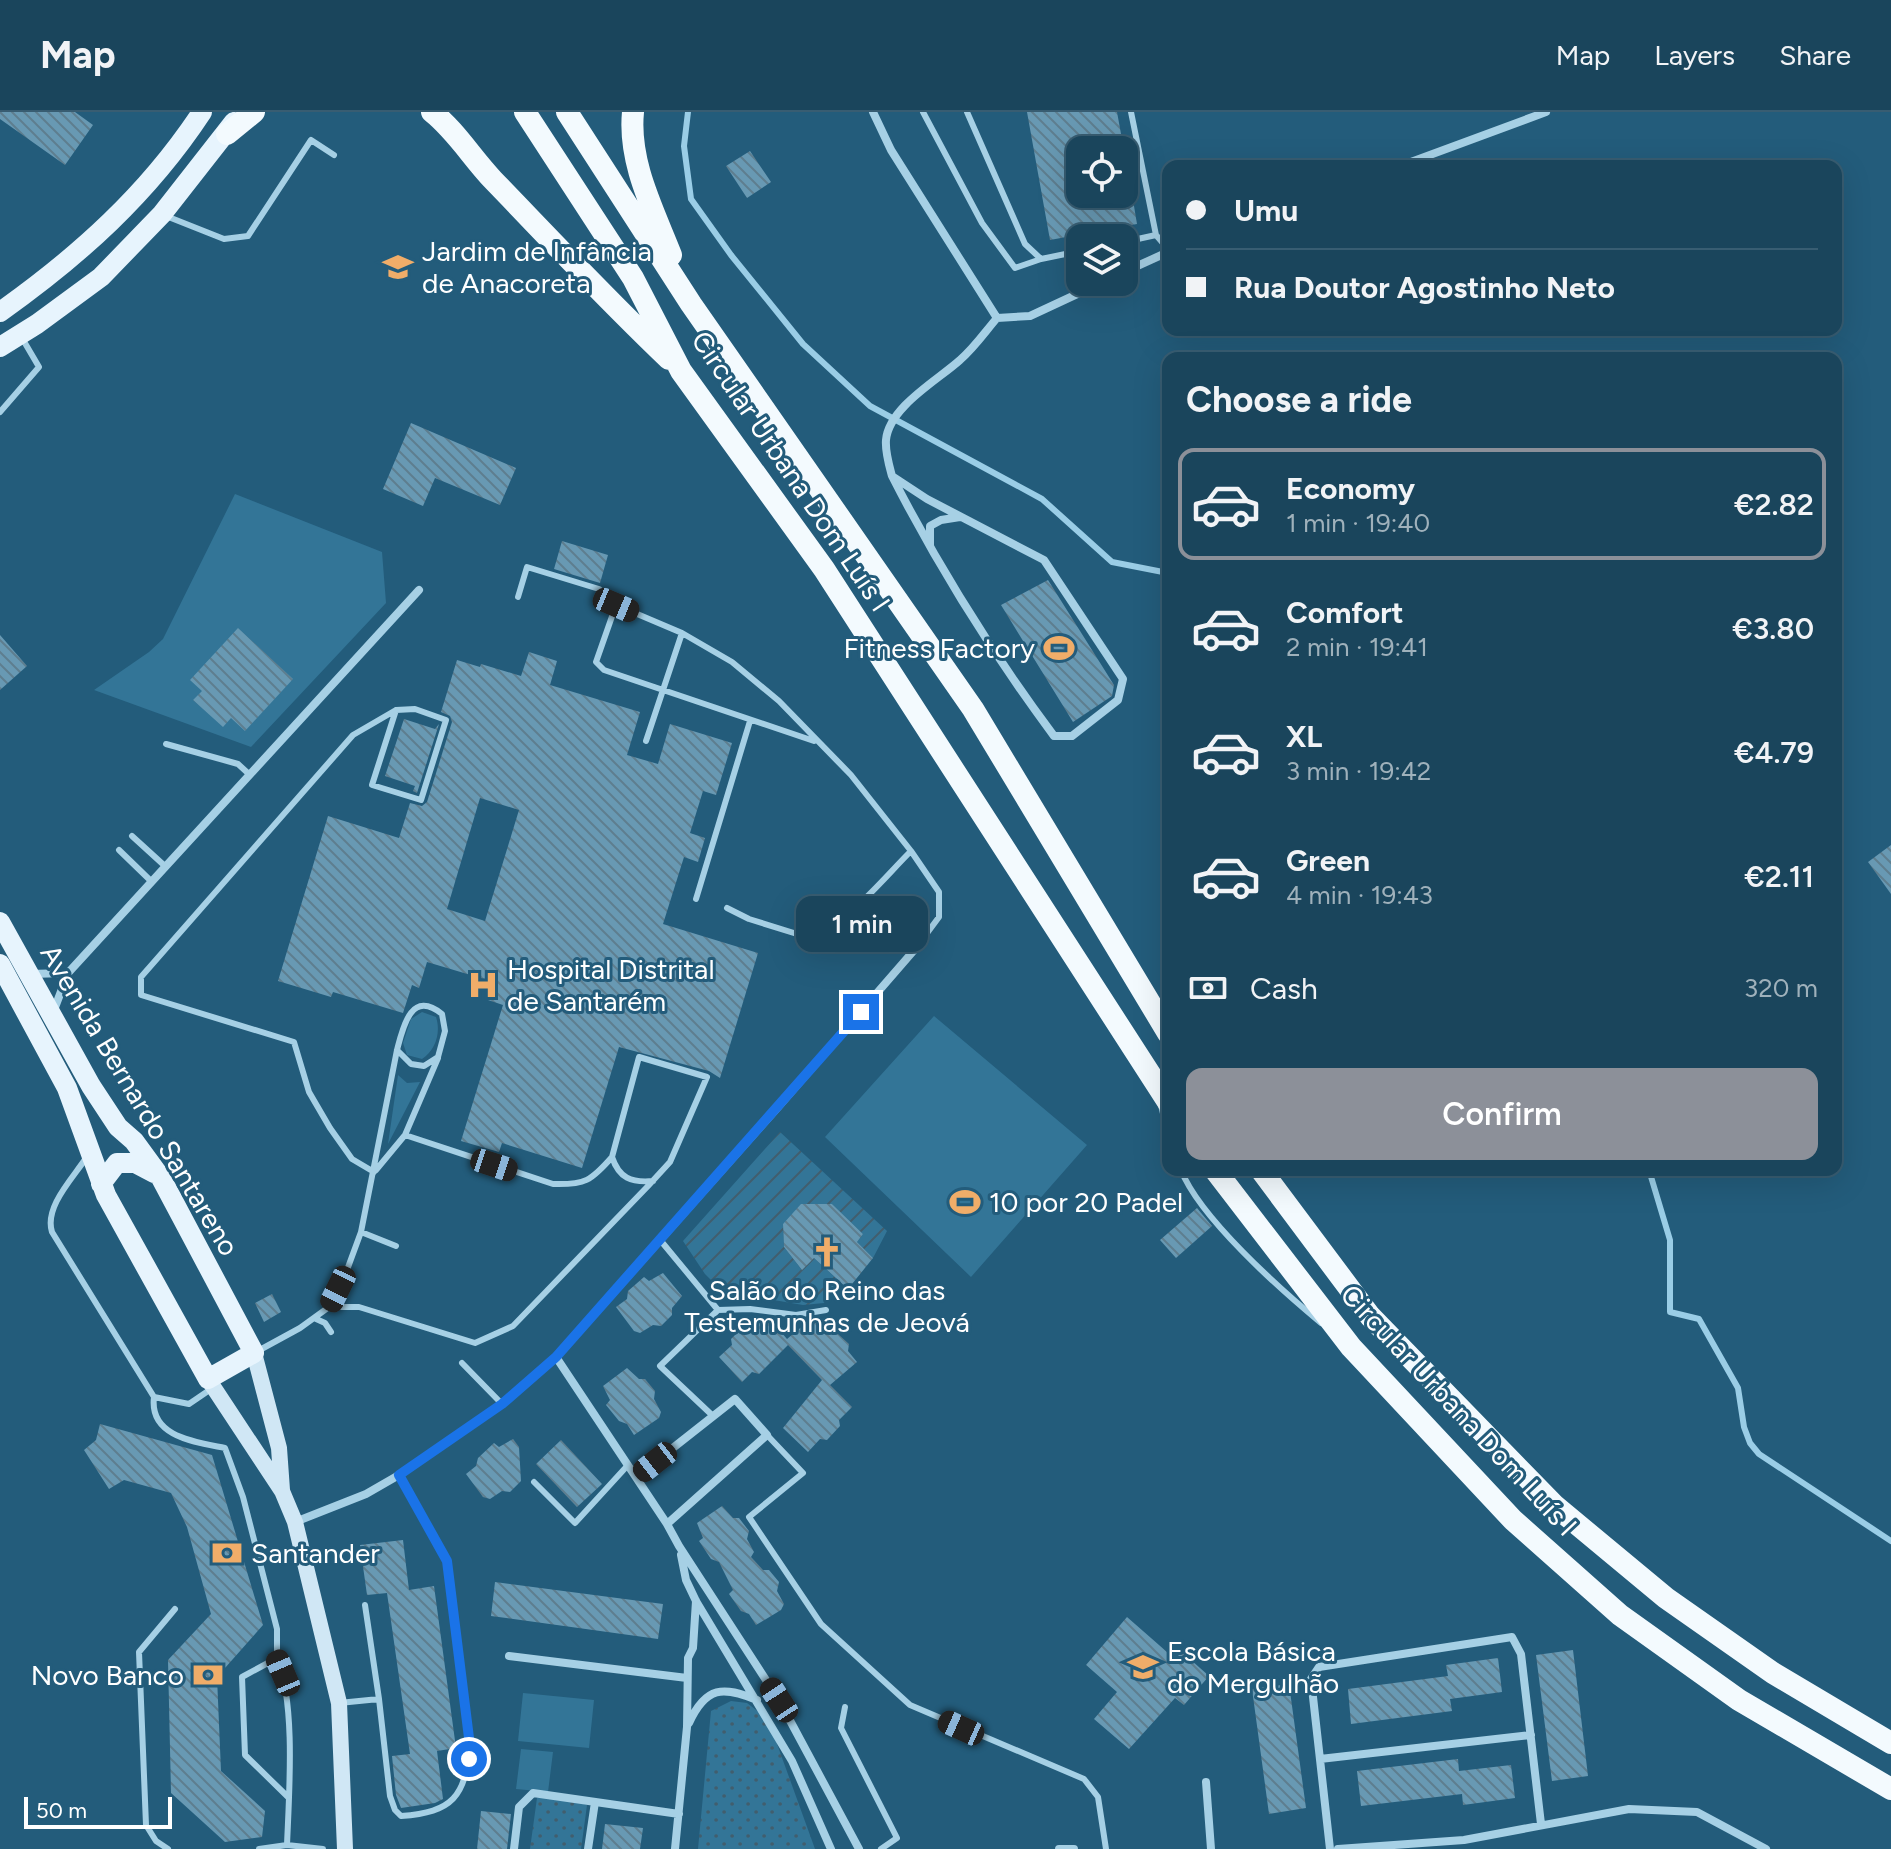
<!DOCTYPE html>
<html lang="en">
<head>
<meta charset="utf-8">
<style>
	body { margin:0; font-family:Figtree,sans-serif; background:#274f65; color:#f1f3f6; height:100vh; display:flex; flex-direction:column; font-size:30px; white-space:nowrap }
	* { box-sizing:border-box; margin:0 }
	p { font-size:26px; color:#9fb1bb }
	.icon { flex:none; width:44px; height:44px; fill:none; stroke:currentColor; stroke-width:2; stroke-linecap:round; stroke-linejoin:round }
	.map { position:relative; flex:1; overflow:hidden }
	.panel { position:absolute; left:1162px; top:240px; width:680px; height:824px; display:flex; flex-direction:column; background:#1a455c; border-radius:16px; box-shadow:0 8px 32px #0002,0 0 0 2px #385d72 }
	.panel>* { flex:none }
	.banner { position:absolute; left:1162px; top:48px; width:680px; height:176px; border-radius:16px; box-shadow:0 8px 32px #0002,0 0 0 2px #385d72; display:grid; align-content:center; height:176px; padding:0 24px; background:#1a455c }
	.buttons { position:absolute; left:1066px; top:24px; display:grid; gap:16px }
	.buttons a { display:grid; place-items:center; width:72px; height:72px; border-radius:16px; background:#1a455c; box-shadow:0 8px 32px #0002,0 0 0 2px #385d72; font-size:40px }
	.scale { position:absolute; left:24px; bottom:20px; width:148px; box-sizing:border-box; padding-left:8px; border:4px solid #fff; border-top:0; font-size:22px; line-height:28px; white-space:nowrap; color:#fff; -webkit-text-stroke:6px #235c7b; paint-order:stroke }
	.end { position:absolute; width:36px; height:36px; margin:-18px; border:10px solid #1a73e8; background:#fff; box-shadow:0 0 0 4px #fff }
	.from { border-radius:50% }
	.bubble { position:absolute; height:56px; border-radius:16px; background:#1a455c; box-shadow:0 8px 32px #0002,0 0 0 2px #385d72; font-size:26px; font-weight:600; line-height:56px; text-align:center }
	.car { position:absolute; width:24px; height:48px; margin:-24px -12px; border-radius:10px; box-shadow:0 0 6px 2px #0007; background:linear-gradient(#222 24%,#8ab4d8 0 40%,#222 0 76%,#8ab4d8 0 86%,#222 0) }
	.banner b { display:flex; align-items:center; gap:28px; height:76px; font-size:30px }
	.banner b+b { border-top:2px solid #385d72 }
	.banner i { width:20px; height:20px; background:#f1f3f6 }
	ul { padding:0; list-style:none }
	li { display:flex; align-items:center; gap:24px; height:112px; margin:0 16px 12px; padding:0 8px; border:4px solid transparent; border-radius:16px }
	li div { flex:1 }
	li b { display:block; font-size:30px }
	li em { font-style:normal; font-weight:600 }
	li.current { border-color:#8c9099 }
	li>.icon { width:72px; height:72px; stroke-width:1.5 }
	h2 { padding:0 24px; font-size:36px; line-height:96px }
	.pay { display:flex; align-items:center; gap:20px; height:88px; padding:0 24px; font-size:30px }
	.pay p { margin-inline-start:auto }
	.primary-button { display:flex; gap:16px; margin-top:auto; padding:16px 24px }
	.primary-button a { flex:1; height:92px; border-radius:16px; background:#8c9099; color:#fff; font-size:32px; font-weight:600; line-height:92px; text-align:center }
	header { display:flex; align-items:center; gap:48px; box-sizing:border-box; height:112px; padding:0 40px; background:#1a455c; border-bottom:2px solid #385d72 }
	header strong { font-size:38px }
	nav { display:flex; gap:44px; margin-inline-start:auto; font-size:28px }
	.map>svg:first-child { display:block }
	.grass { fill:#337597 }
	.park { fill:url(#park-dots) }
	.garden { fill:url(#garden-furrows) }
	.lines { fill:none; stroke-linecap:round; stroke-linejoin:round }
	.stream { stroke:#9acde6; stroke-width:6 }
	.building { fill:url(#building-back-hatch); fill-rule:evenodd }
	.service { stroke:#a6d0e5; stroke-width:6 }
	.minor { stroke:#a6d0e5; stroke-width:8 }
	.secondary { stroke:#d0e7f5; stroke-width:16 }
	.primary { stroke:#e7f4fd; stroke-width:20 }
	.trunk { stroke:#f3fafe; stroke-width:22 }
	.route { stroke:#1a73e8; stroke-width:10 }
	.labels { text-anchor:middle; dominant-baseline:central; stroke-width:6; stroke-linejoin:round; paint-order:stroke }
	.poi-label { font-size:28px; fill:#fff; stroke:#235c7b; text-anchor:start }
	.street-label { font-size:28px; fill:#fff; stroke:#235c7b }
</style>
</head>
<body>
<header>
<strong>Map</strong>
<nav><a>Map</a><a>Layers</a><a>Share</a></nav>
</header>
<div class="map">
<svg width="1891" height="1737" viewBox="0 0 1891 1737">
	<defs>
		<pattern id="park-dots" width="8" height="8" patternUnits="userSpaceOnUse" patternTransform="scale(2)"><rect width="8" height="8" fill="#337597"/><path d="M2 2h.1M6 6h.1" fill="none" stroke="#415e6e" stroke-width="1.8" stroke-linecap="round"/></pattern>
		<pattern id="garden-furrows" width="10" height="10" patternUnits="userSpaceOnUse" patternTransform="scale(2)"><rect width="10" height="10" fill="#337597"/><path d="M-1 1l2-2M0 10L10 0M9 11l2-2" fill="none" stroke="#415e6e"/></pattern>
		<pattern id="building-back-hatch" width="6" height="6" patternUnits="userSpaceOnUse" patternTransform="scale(2)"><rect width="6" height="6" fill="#6899b3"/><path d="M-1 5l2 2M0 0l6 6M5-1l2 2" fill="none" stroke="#5e7e8f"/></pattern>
	</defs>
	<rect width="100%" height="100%" fill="#235c7b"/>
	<path class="grass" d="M235,382L382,440L386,491L251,635L94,578L149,540L163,527Z
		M422,900L436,905C441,920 436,938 422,947L407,943L403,931L411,907Z
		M934,904L1087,1033L971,1165L825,1025Z
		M398,963L407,971L420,970L388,1032Z
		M523,1581L594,1588L589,1636L518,1629Z
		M521,1637L553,1640L548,1680L516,1677Z"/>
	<path class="park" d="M731,1589L747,1591L768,1607L815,1737H698L711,1599Z
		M560,1685L587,1693L581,1737H530L537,1686Z"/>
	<path class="garden" d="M780,1020L887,1119L873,1146L857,1130L863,1122L832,1092L783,1112L784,1135L801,1157L814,1146L841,1171L824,1191L803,1193L722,1179L705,1162L683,1129Z"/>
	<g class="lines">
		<path class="stream" d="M688,0L684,34L691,87L731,143L803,232L870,294L1042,387L1112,450L1168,461
			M1649,1058L1670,1128V1200L1699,1207L1738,1276L1744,1315L1750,1331L1759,1342L1891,1429"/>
	</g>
	<path class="building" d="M0,0H75L93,13L65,53L0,7Z
		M1027,0H1117L1124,38H1080V82H1132L1137,112L1050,128Z
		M750,39L771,70L747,86L726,54Z
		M411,311L516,356L500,393L435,366L423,394L383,377Z
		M562,429L608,443L600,471L554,457Z
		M1048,468L1114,573L1112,584L1073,610L1001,493Z
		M238,516L293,567L245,619L231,606L223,615L193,588L202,579L190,568Z
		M0,523L27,554L0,578Z
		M529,540L557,549L550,573L640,600L627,643L658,652L670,612L732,631L716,683L703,679L690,721L705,726L698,750L684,745L663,812L758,841L720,966L709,959L619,935L582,1056L502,1031L499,1040L461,1029L503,893L488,888L494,870L427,850L419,876L412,873L403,901L333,880L331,885L278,869L328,704L399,726L410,691L422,694L427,690L452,610L450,604L441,600L457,548L480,555L481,552L521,564ZM480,686L519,698L485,809L447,797Z
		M404,607L435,617L439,612L417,681L413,679L415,674L385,664Z
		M1891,733V782L1868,750Z
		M801,1092H832L863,1122L857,1130L873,1146L848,1177L814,1146L802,1158L784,1135L783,1112Z
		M1197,1096L1212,1114L1176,1146L1160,1128Z
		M663,1161L682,1184L672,1196V1203L661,1214L653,1213L640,1221L634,1219L616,1195L627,1187L628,1179L644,1165L649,1169Z
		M272,1182L281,1200L264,1210L255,1191Z
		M763,1205H768L787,1227L811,1207L819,1205L849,1232L848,1239L857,1250L830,1273L852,1295L839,1308L840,1314L827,1328L820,1327L808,1340L783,1316L822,1268L788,1233L759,1262L752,1260L742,1270L719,1245L732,1233L731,1227L745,1213L752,1215Z
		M627,1256L639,1267H645L655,1279L654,1287L661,1300L659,1306L634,1323L627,1312L619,1309L606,1293L610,1288L603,1274Z
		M100,1312L212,1343L263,1513L217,1565L221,1659L265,1699L262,1725L225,1730L171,1681L168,1548L211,1502L187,1415L171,1381L124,1368L109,1377L84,1338L96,1328Z
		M513,1327L519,1335L521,1369L510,1380L502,1379L490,1387L483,1385L466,1362L476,1354L478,1346L494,1331L499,1335Z
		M561,1328L602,1372L577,1395L536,1352Z
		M722,1394L733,1406H739L749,1419L747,1427L754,1440L751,1445L763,1458H769L779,1470L777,1479L784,1492L781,1498L756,1513L749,1502L741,1499L729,1482L733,1478L719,1450L711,1447L699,1429L703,1426L697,1411Z
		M403,1428L409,1478L434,1474L456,1636L437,1639L443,1687L435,1691L401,1696L396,1683L392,1644L410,1642L387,1481L367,1483L360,1433Z
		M495,1470L663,1492L658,1527L491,1504Z
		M1127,1505L1175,1547L1182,1540L1209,1564L1184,1593L1175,1586L1129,1637L1094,1607L1117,1580L1086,1553Z
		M1573,1538L1588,1664L1552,1669L1536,1543Z
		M1498,1546L1502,1580L1450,1587L1452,1599L1351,1612L1348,1577L1448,1564L1446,1553Z
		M1289,1572L1306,1696L1269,1702L1252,1577Z
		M1458,1647L1459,1659L1511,1653L1515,1686L1463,1693L1462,1682L1361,1694L1357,1659Z
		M481,1699L511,1702L507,1737H477Z
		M605,1712L643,1716L640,1737H602Z"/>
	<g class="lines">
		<path class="service" d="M923,0L982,111L1015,156L1041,147
			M967,0L1025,132L1041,147L1080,139
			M166,104L224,127L248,124L311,28L334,43
			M1156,123L1168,137
			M1124,130L1156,123L1131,0
			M0,300L39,255L22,226
			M518,485L527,455L599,477L616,493L682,521
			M616,493L596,550L604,558L814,629
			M646,629L682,521L732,550L779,589L851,663L911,739L939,780V805L916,836
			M166,632L238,652L250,663
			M132,724L166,755
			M119,738L152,770
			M696,787L750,609
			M727,796L749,807L810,826C850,809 881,769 911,739
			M1161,993L1168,1023
			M405,1023L438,946
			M86,1046C73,1066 44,1095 52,1120L154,1285L189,1292L211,1277
			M376,1058L405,1023L553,1072C585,1073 591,1069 612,1045
			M1181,1058C1200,1106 1280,1177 1321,1211
			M374,1060L352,1047L330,1016L309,980L294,930L141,883V865L353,623L396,598L415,597L446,608L421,688L372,673L396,598
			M361,1120L396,1134
			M661,1129L718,1198L660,1254L713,1304
			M329,1195H359L475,1231L513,1214L648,1074L670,1050L707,965L639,945L612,1045C619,1066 631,1071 653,1069
			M718,1198L750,1197L796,1203L826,1198
			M314,1206L325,1211L331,1220
			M256,1240L300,1216L329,1195L347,1158L361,1120L397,938C403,915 411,877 442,902L445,919L438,945L424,954L411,952L397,938
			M462,1251L502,1292
			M154,1285C149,1325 195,1330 225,1336L243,1385L277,1517V1546
			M767,1323L803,1361L749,1405L821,1512L910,1593L1084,1667L1098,1685L1106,1737
			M534,1370L575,1411L628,1353
			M365,1493L379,1587L390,1684L395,1698L401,1704C453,1700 465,1685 470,1634L447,1449L399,1363
			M339,1591L379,1587
			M845,1595L841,1616L897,1726L881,1737
			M287,1733C289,1682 296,1592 277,1546L242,1565L245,1643L288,1685
			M168,1737L156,1729L146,1713L139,1540L175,1497
			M259,1737L287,1733L323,1737"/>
		<path class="minor" d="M873,0L891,38L997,206
			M1400,54L1546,0
			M1124,160L1168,140
			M997,206L1030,204L1103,170
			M892,364C939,456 993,542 1054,624H1072L1118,588L1123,567L1044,448L927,387L892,364C889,353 885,340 886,328C889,295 938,268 960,248C974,236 985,220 997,206
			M930,433V414L941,408L960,405
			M29,862L68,861
			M54,898L68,861L419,478
			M556,1245L667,1412L679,1434L779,1588L859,1737
			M636,1365L735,1287L767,1323L667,1412
			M295,1410L366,1382L399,1363L502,1292L556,1245L778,995L916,836
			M681,1443L686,1468L696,1489L792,1649L831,1737
			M509,1544L687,1566
			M689,1611C706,1574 723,1574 757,1588
			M1320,1647L1531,1623
			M1206,1670L1211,1737
			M514,1737L519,1695L533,1681L679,1702
			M588,1737L595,1690
			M675,1737L687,1615L688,1546L693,1536L696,1489
			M1059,1737H1074
			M1330,1737L1311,1567L1319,1555L1512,1525L1521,1542L1541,1712
			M1338,1737L1464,1728L1629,1697L1697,1700L1766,1737"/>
		<path class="secondary" d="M254,1241L279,1336L282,1378
			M208,1267L282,1379L295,1410L339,1591L345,1737"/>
		<path class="primary" d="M0,200C79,144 148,82 202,0
			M0,235L37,212L101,165L162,102L234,10
			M0,810L91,974L118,1015L134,1029L161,1066L254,1241L208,1267L106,1083L67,976L0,852
			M101,1072L117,1051H135L154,1061"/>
		<path class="trunk" d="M432,0C456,19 472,46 493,68C551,128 608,189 669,247
			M525,0L633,166L681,259L824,457L1168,990
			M567,0L691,192L973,597L1168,921
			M633,0C628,50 653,97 671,143
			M227,22L254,0
			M1215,1058L1351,1235L1513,1408L1620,1503L1739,1588L1891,1677
			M1261,1058L1370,1204L1554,1393L1666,1486L1773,1561L1891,1631"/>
	</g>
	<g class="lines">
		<path class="route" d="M469,1647L470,1634L447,1449L399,1363L502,1292L556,1245L861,900"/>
	</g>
	<defs>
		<g id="school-bare" transform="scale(2.4)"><path d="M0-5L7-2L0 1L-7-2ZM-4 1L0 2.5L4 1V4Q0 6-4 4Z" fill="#f0ad69" stroke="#235c7b" stroke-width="2.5" paint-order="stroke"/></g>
		<g id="stadium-bare" transform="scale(2.4)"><path d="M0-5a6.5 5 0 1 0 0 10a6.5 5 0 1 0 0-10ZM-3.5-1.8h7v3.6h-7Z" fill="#f0ad69" stroke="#235c7b" stroke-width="2.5" paint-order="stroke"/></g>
		<g id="hospital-bare" transform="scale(2.4)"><path d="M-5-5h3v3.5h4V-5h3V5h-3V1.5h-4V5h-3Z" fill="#f0ad69" stroke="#235c7b" stroke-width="2.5" paint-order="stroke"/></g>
		<g id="church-bare" transform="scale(2.4)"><path d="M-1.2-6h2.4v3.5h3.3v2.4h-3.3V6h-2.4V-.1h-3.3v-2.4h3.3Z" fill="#f0ad69" stroke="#235c7b" stroke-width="2.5" paint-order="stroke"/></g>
		<g id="bank-bare" transform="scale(2.4)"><path d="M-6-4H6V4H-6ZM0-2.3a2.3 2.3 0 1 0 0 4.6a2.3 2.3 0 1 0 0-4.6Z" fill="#f0ad69" stroke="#235c7b" stroke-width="2.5" paint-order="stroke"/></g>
	</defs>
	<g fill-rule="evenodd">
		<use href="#school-bare" x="398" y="155"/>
		<use href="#stadium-bare" x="1059" y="536"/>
		<use href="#hospital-bare" x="483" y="873"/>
		<use href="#stadium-bare" x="965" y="1090"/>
		<use href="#church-bare" x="827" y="1140"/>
		<use href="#bank-bare" x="227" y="1441"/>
		<use href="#school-bare" x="1143" y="1555"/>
		<use href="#bank-bare" x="208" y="1563"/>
	</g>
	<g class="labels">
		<g class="poi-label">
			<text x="422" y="139">Jardim de Infância<tspan x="422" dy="32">de Anacoreta</tspan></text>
			<text x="1035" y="536" text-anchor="end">Fitness Factory</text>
			<text x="507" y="857">Hospital Distrital<tspan x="507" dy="32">de Santarém</tspan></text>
			<text x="989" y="1090">10 por 20 Padel</text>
			<text x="827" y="1178" text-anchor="middle">Salão do Reino das<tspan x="827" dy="32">Testemunhas de Jeová</tspan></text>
			<text x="251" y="1441">Santander</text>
			<text x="1167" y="1539">Escola Básica<tspan x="1167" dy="32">do Mergulhão</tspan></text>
			<text x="184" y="1563" text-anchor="end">Novo Banco</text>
		</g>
		<g class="street-label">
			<text transform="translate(791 359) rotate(56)">Circular Urbana Dom Luís I</text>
			<text transform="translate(140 988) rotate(59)">Avenida Bernardo Santareno</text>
			<text transform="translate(1459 1298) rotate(47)">Circular Urbana Dom Luís I</text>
		</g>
	</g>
</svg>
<div class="buttons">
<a><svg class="icon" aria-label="locate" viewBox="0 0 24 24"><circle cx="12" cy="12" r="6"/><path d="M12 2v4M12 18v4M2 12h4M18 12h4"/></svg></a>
<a><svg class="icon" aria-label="layers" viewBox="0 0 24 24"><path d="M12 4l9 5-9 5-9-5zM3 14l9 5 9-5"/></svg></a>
</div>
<div class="scale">50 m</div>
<i class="end from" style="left:469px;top:1647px"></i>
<i class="end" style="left:861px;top:900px"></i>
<div class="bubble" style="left:796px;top:784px;width:132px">1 min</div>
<i class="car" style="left:616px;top:493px;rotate:113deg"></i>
<i class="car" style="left:494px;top:1053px;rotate:108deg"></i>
<i class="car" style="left:338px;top:1177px;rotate:206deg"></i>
<i class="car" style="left:655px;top:1350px;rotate:232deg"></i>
<i class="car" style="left:283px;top:1561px;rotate:337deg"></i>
<i class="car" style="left:779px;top:1588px;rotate:327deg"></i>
<i class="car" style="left:961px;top:1616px;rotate:294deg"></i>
<div class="banner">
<b><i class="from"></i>Umu</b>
<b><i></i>Rua Doutor Agostinho Neto</b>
</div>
<section class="panel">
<h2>Choose a ride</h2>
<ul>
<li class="current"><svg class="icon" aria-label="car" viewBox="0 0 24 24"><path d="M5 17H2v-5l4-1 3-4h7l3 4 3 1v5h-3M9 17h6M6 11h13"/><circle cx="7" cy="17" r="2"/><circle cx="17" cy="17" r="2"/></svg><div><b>Economy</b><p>1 min · 19:40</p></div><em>€2.82</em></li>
<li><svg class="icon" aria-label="car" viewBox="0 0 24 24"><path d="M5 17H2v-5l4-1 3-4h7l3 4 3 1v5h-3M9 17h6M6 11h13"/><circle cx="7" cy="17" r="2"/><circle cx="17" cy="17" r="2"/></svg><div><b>Comfort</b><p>2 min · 19:41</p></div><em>€3.80</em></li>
<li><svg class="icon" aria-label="car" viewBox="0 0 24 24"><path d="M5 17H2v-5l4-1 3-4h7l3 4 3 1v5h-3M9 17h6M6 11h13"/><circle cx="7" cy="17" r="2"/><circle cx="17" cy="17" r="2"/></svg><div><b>XL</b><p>3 min · 19:42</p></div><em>€4.79</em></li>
<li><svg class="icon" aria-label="car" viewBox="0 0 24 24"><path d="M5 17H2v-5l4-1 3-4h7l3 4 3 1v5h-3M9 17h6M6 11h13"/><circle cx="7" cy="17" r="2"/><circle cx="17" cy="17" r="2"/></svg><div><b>Green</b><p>4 min · 19:43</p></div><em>€2.11</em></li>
</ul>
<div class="pay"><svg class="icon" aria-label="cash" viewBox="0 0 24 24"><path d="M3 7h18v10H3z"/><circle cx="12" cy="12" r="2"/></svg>Cash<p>320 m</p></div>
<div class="primary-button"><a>Confirm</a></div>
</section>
</div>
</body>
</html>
